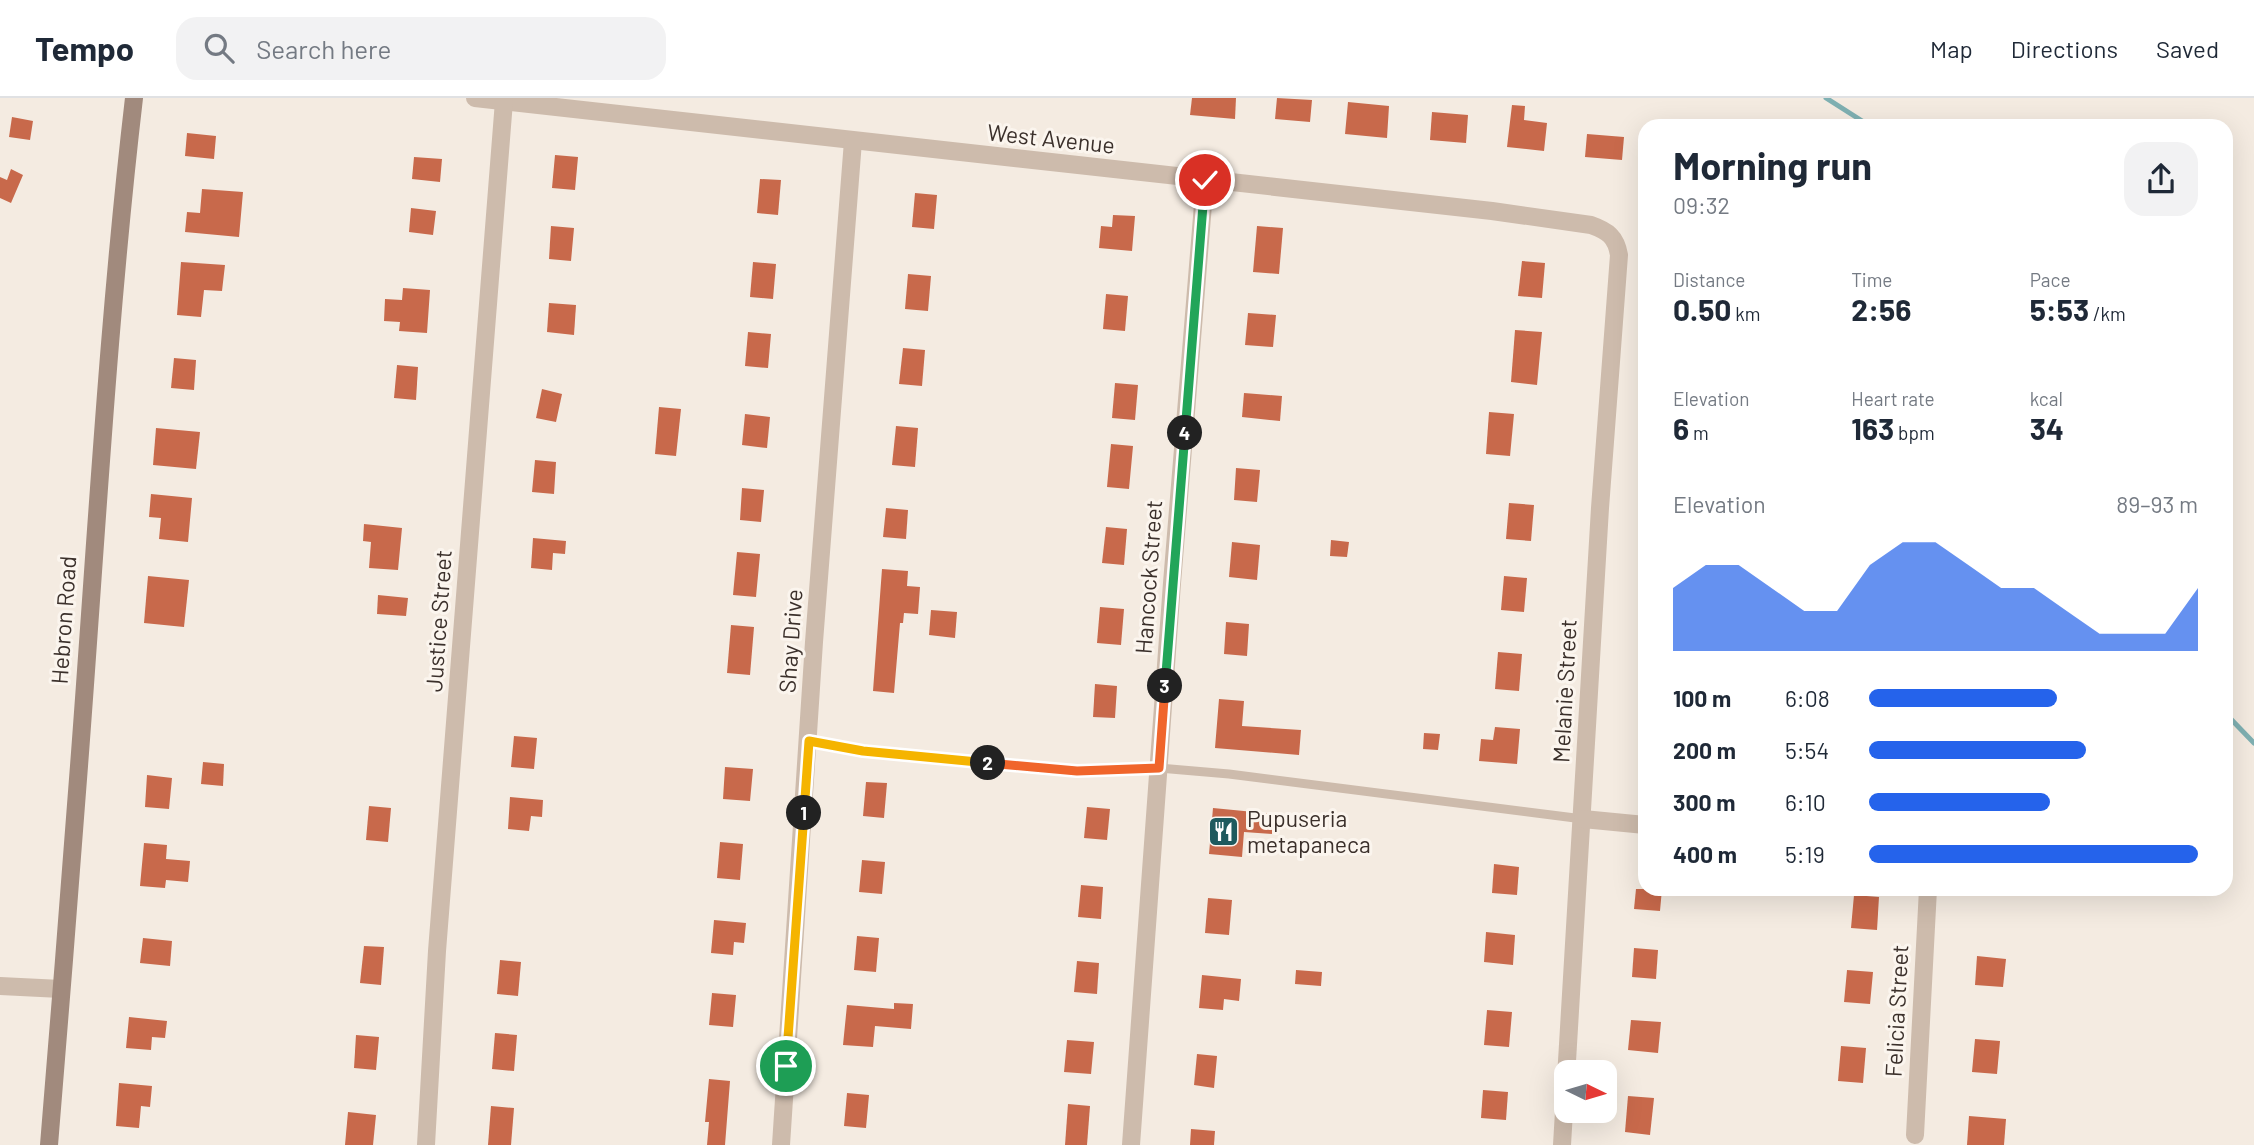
<!DOCTYPE html>
<html lang="en">
<head>
<meta charset="utf-8">
<style>
	body { margin:0; font-family:Barlow,sans-serif; background:#f2f2f3; color:#1f2937; height:100vh; display:flex; flex-direction:column; font-size:26px; white-space:nowrap }
	* { box-sizing:border-box; margin:0 }
	p { font-size:23px; color:#747a83 }
	.icon { flex:none; width:38px; height:38px; fill:none; stroke:currentColor; stroke-width:2; stroke-linecap:round; stroke-linejoin:round }
	.map { position:relative; flex:1; overflow:hidden }
	.panel { position:absolute; left:1638px; top:21px; width:595px; height:777px; display:flex; flex-direction:column; background:#fff; border-radius:21px; box-shadow:0 7px 28px #0002 }
	.panel>* { flex:none }
	.needle { width:46px; rotate:95deg }
	.fabs { position:absolute; left:1554px; top:962px; display:grid; gap:14px }
	.fabs a { display:grid; place-items:center; width:63px; height:63px; border-radius:14px; background:#fff; box-shadow:0 7px 28px #0002; font-size:35px }
	.pin { position:absolute; display:grid; place-items:center; width:60px; height:60px; color:#fff; margin:-30px; border:4px solid #fff; border-radius:50%; box-shadow:0 2px 7px #0007 }
	.km { position:absolute; width:35px; height:35px; margin:-18px; border-radius:50%; background:#222; color:#fff; font-size:19px; line-height:35px; text-align:center }
	.round { display:grid; place-items:center; flex:none; width:74px; height:74px; border-radius:21px; background:#f2f2f3 }
	.headline { display:flex; align-items:center; justify-content:space-between; height:119px; padding:0 35px }
	h1 { font-size:38px; font-weight:700; line-height:52px }
	.figures { display:grid; grid-template-columns:repeat(3,1fr); gap:10px; height:119px; padding:7px 35px }
	.figures div { display:grid; align-content:center }
	.figures b { font-size:30px; font-weight:700 }
	.figures small { font-size:19px; font-weight:400 }
	.figures p { font-size:19px }
	.chart { height:196px; padding:14px 35px }
	.chart p { display:flex; justify-content:space-between }
	.chart svg { width:100%; height:126px; margin-top:7px; fill:#2563eb; opacity:.7 }
	ul { padding:0 35px; list-style:none; font-size:23px }
	li { display:grid; grid-template-columns:112px 84px 1fr; align-items:center; height:52px }
	li i { height:18px; border-radius:9px; background:#2563eb }
	header { display:flex; align-items:center; gap:42px; box-sizing:border-box; height:98px; padding:0 35px; background:#fff; border-bottom:2px solid #e0e1e3 }
	header strong { font-size:33px }
	nav { display:flex; gap:38px; margin-inline-start:auto; font-size:24px }
	.search { width:490px; height:63px; background:#f2f2f3; display:flex; align-items:center; gap:18px; box-sizing:border-box; padding:0 24px; border-radius:21px; color:#747a83; font-size:26px }
	.map>svg:first-child { display:block }
</style>
</head>
<body>
<header>
<strong>Tempo</strong>
<div class="search"><svg class="icon" aria-label="search" viewBox="0 0 24 24"><circle cx="10" cy="10" r="6"/><path d="M15 15l6 6"/></svg>Search here</div>
<nav><a>Map</a><a>Directions</a><a>Saved</a></nav>
</header>
<div class="map">
<svg width="2254" height="1047" viewBox="0 0 2254 1047">
	<rect width="100%" height="100%" fill="#f4ebe1"/>
	<g fill="none" stroke-linecap="round" stroke-linejoin="round">
		<g stroke="#7fb0b2" stroke-width="5">
			<polyline points="1826,0 1870,28"/>
			<polyline points="2226,616 2254,645"/>
		</g>
	</g>
	<g fill="#c8694b">
		<polygon points="1192,0 1236,0 1235,21 1190,17"/>
		<polygon points="1277,0 1312,2 1310,24 1275,21"/>
		<polygon points="1348,4 1389,8 1387,40 1345,36"/>
		<polygon points="1512,7 1525,8 1524,22 1547,25 1544,53 1507,49"/>
		<polygon points="1432,14 1468,17 1466,45 1430,42"/>
		<polygon points="12,19 33,23 30,42 9,39"/>
		<polygon points="187,35 216,38 214,61 185,58"/>
		<polygon points="1587,36 1624,39 1622,62 1585,59"/>
		<polygon points="555,57 578,59 575,92 552,90"/>
		<polygon points="414,59 442,61 440,84 412,81"/>
		<polygon points="11,71 23,77 11,105 0,100 0,79 7,82"/>
		<polygon points="760,81 781,82 778,117 757,115"/>
		<polygon points="202,91 243,94 239,139 185,134 187,114 200,115"/>
		<polygon points="915,95 937,97 934,131 912,129"/>
		<polygon points="411,110 436,113 433,137 409,134"/>
		<polygon points="1113,117 1135,118 1132,153 1099,150 1101,128 1112,129"/>
		<polygon points="551,128 574,130 571,163 549,161"/>
		<polygon points="1257,128 1283,130 1279,176 1253,174"/>
		<polygon points="1522,163 1545,165 1542,200 1518,198"/>
		<polygon points="181,164 225,167 222,193 204,192 201,219 177,217"/>
		<polygon points="753,164 776,166 773,201 750,199"/>
		<polygon points="908,176 931,178 928,213 905,211"/>
		<polygon points="403,190 430,192 427,235 399,233 400,224 384,223 385,201 402,202"/>
		<polygon points="1106,196 1128,198 1125,233 1103,231"/>
		<polygon points="549,205 576,207 574,237 547,234"/>
		<polygon points="1248,215 1276,217 1273,249 1245,247"/>
		<polygon points="1515,232 1542,234 1537,287 1511,284"/>
		<polygon points="748,234 771,236 768,270 745,268"/>
		<polygon points="903,250 925,252 922,288 899,286"/>
		<polygon points="174,260 196,262 194,292 171,290"/>
		<polygon points="397,267 418,269 416,302 394,300"/>
		<polygon points="1115,285 1138,287 1135,322 1112,320"/>
		<polygon points="542,291 562,296 556,324 536,320"/>
		<polygon points="1244,295 1282,298 1280,323 1242,319"/>
		<polygon points="659,309 681,311 676,358 655,356"/>
		<polygon points="1489,314 1514,316 1510,358 1486,356"/>
		<polygon points="745,316 770,319 767,350 742,347"/>
		<polygon points="896,328 918,330 915,369 892,367"/>
		<polygon points="156,330 200,334 196,371 153,367"/>
		<polygon points="1111,346 1133,348 1129,391 1107,389"/>
		<polygon points="535,362 556,364 554,396 532,394"/>
		<polygon points="1236,370 1260,372 1257,404 1234,402"/>
		<polygon points="742,390 764,392 761,424 740,422"/>
		<polygon points="151,396 192,400 188,444 159,441 161,420 149,419"/>
		<polygon points="1509,405 1534,407 1531,443 1506,441"/>
		<polygon points="886,410 908,412 906,441 883,439"/>
		<polygon points="364,426 402,430 398,472 369,470 371,444 363,443"/>
		<polygon points="1106,429 1127,431 1124,467 1102,465"/>
		<polygon points="533,440 566,443 565,456 553,455 552,472 531,470"/>
		<polygon points="1331,442 1349,444 1347,459 1330,458"/>
		<polygon points="1232,444 1260,447 1257,482 1229,479"/>
		<polygon points="737,454 760,456 756,499 733,497"/>
		<polygon points="882,471 908,473 907,488 920,489 918,516 904,515 903,525 900,525 894,595 873,593"/>
		<polygon points="148,478 189,482 184,529 144,525"/>
		<polygon points="1504,478 1527,480 1524,514 1501,512"/>
		<polygon points="378,497 408,500 406,518 377,516"/>
		<polygon points="1100,509 1124,511 1121,547 1097,545"/>
		<polygon points="931,512 957,514 955,540 929,537"/>
		<polygon points="1226,524 1249,526 1247,558 1224,556"/>
		<polygon points="731,527 754,529 750,577 727,575"/>
		<polygon points="1498,554 1522,556 1519,593 1495,591"/>
		<polygon points="1095,586 1117,588 1115,620 1093,619"/>
		<polygon points="1219,601 1244,603 1242,628 1301,632 1299,657 1215,650"/>
		<polygon points="1495,629 1520,631 1517,666 1479,663 1481,641 1493,642"/>
		<polygon points="1424,635 1440,636 1438,652 1423,651"/>
		<polygon points="514,638 537,640 534,671 511,669"/>
		<polygon points="203,664 224,666 223,688 201,686"/>
		<polygon points="725,669 753,671 750,703 723,701"/>
		<polygon points="147,677 172,680 169,711 145,709"/>
		<polygon points="866,684 887,685 884,720 863,718"/>
		<polygon points="510,699 543,702 542,719 531,718 529,733 508,731"/>
		<polygon points="369,708 391,710 388,744 366,742"/>
		<polygon points="1087,709 1110,711 1107,742 1084,740"/>
		<polygon points="1213,710 1274,716 1272,736 1244,734 1242,759 1209,756"/>
		<polygon points="720,744 743,746 740,782 717,780"/>
		<polygon points="144,745 167,747 166,761 190,763 188,784 166,782 165,790 140,788"/>
		<polygon points="862,762 885,764 882,796 859,794"/>
		<polygon points="1494,766 1519,769 1517,797 1492,795"/>
		<polygon points="1081,787 1103,789 1101,821 1078,819"/>
		<polygon points="1636,791 1662,791 1660,813 1634,811"/>
		<polygon points="1854,797 1879,799 1877,832 1851,830"/>
		<polygon points="1208,800 1232,802 1229,837 1205,835"/>
		<polygon points="714,822 746,825 744,845 734,844 733,857 711,855"/>
		<polygon points="1486,834 1515,837 1513,867 1484,864"/>
		<polygon points="857,838 879,840 876,874 854,872"/>
		<polygon points="143,840 172,843 170,868 140,865"/>
		<polygon points="364,848 384,849 381,887 360,885"/>
		<polygon points="1634,850 1658,852 1656,881 1632,879"/>
		<polygon points="1977,858 2006,861 2003,889 1975,887"/>
		<polygon points="500,862 521,864 518,898 497,896"/>
		<polygon points="1077,863 1099,865 1097,896 1074,894"/>
		<polygon points="1296,872 1322,874 1321,888 1295,886"/>
		<polygon points="1847,872 1873,874 1870,906 1844,904"/>
		<polygon points="1202,877 1241,881 1239,903 1224,901 1223,912 1199,910"/>
		<polygon points="712,895 736,897 733,929 709,927"/>
		<polygon points="894,905 913,906 911,931 875,928 873,949 843,947 847,907 894,911"/>
		<polygon points="1487,912 1512,914 1509,949 1484,947"/>
		<polygon points="129,919 167,923 165,940 152,939 151,952 126,950"/>
		<polygon points="1631,922 1661,924 1658,955 1628,952"/>
		<polygon points="495,935 517,937 514,973 492,971"/>
		<polygon points="356,937 379,939 376,972 354,970"/>
		<polygon points="1975,941 2000,943 1997,976 1972,974"/>
		<polygon points="1067,942 1094,944 1091,976 1064,974"/>
		<polygon points="1841,948 1866,950 1863,985 1838,983"/>
		<polygon points="1197,956 1217,958 1214,990 1194,987"/>
		<polygon points="709,981 730,983 725,1047 707,1047 709,1024 705,1024"/>
		<polygon points="119,985 152,988 150,1009 141,1008 139,1030 116,1028"/>
		<polygon points="1483,992 1508,994 1506,1022 1481,1020"/>
		<polygon points="847,995 869,997 866,1030 844,1028"/>
		<polygon points="1628,998 1654,1000 1650,1037 1625,1034"/>
		<polygon points="1068,1006 1090,1008 1087,1047 1065,1047"/>
		<polygon points="491,1008 514,1010 511,1047 488,1047"/>
		<polygon points="348,1014 376,1017 373,1047 345,1047"/>
		<polygon points="1969,1018 2006,1021 2004,1047 1967,1047"/>
		<polygon points="1191,1031 1215,1033 1214,1047 1190,1047"/>
	</g>
	<g fill="none" stroke-linecap="round" stroke-linejoin="round">
		<polyline stroke="#cdbbac" stroke-width="9" points="809,643 863,653 1077,673 1159,670 1229,676 1583,721"/>
		<g stroke="#cdbbac" stroke-width="18">
			<path d="M 475,0 L 1492,113 L 1591,127 C 1608,133 1616,139 1619,157 L 1600,410 L 1562,1047"/>
			<polyline points="1583,721 1645,727"/>
			<polyline points="0,888 61,891"/>
			<polyline points="1915,1037 1928,791"/>
			<polyline points="426,1047 437,853 504,3"/>
			<polyline points="781,1047 814,544 853,43"/>
			<polyline points="1131,1047 1172,485 1205,82"/>
		</g>
		<path stroke="#a18a7d" stroke-width="18" d="M 49,1047 C 59,921 70,794 79,668 C 96,445 108,222 134,0"/>
	</g>
	<g fill="none" stroke-linecap="round" stroke-linejoin="round">
		<defs>
			<polyline id="split-1" points="786,968 804,715"/>
			<polyline id="split-2" points="804,715 809,643 863,653 988,665"/>
			<polyline id="split-3" points="988,665 1077,673 1159,670 1165,588"/>
			<polyline id="split-4" points="1165,588 1185,335"/>
			<polyline id="split-5" points="1185,335 1205,82"/>
		</defs>
		<use href="#split-1" stroke="#fff" stroke-width="14"/>
		<use href="#split-2" stroke="#fff" stroke-width="14"/>
		<use href="#split-3" stroke="#fff" stroke-width="14"/>
		<use href="#split-4" stroke="#fff" stroke-width="14"/>
		<use href="#split-5" stroke="#fff" stroke-width="14"/>
		<use href="#split-1" stroke="#f5b400" stroke-width="9"/>
		<use href="#split-2" stroke="#f5b400" stroke-width="9"/>
		<use href="#split-3" stroke="#f0652b" stroke-width="9"/>
		<use href="#split-4" stroke="#22a559" stroke-width="9"/>
		<use href="#split-5" stroke="#22a559" stroke-width="9"/>
	</g>
	<defs>
		<symbol id="restaurant-square" viewBox="-11 -11 22 22"><rect x="-9" y="-9" width="18" height="18" rx="4" fill="#1f5a5e" stroke="#fbf5ee"/><path d="M-5-6h1v4h1v-4h1v4h1v-4h1v5L-1.5 .5V6h-2V.5L-5-1ZM5-6V6H3V1.5H1.5Q1.5-4 5-6Z" fill="#fff"/></symbol>
	</defs>
	<g fill-rule="evenodd">
		<use href="#restaurant-square" x="1206" y="716" width="35" height="35"/>
	</g>
	<g text-anchor="middle" stroke-width="6" stroke-linejoin="round" paint-order="stroke">
		<g font-size="23" fill="#3b302b" stroke="#fbf5ee">
			<text transform="translate(1051 41) rotate(6)" y="8">West Avenue</text>
			<text transform="translate(1149 479) rotate(-86)" y="8">Hancock Street</text>
			<text transform="translate(64 522) rotate(-86)" y="8">Hebron Road</text>
			<text transform="translate(439 523) rotate(-86)" y="8">Justice Street</text>
			<text transform="translate(791 543) rotate(-86)" y="8">Shay Drive</text>
			<text transform="translate(1565 593) rotate(-87)" y="8">Melanie Street</text>
			<text transform="translate(1897 913) rotate(-87)" y="8">Felicia Street</text>
		</g>
		<g font-size="23" fill="#3b302b" stroke="#fbf5ee" text-anchor="start">
			<text x="1247" y="729">Pupuseria<tspan x="1247" dy="26">metapaneca</tspan></text>
		</g>
	</g>
</svg>
<div class="fabs">
<a><svg class="needle" viewBox="-14 -14 28 28"><path d="M0-13l5 13h-10z" fill="#e53935"/><path d="M0 13l5-13h-10z" fill="#747a83"/></svg></a>
</div>
<div class="pin" style="left:786px;top:968px;background:#1e9e55"><svg class="icon" aria-label="arrive" viewBox="0 0 24 24"><path d="M6 21V4h12l-3 4 3 4H6"/></svg></div>
<div class="pin" style="left:1205px;top:82px;background:#d93025"><svg class="icon" aria-label="check" viewBox="0 0 24 24"><path d="M5 12l5 5 9-10"/></svg></div>
<b class="km" style="left:804px;top:715px">1</b>
<b class="km" style="left:988px;top:665px">2</b>
<b class="km" style="left:1165px;top:588px">3</b>
<b class="km" style="left:1185px;top:335px">4</b>
<section class="panel">
<div class="headline"><div><h1>Morning run</h1><p>09:32</p></div><a class="round"><svg class="icon" aria-label="share" viewBox="0 0 24 24"><path d="M12 15V3M7 8l5-5 5 5M5 13v7h14v-7"/></svg></a></div>
<div class="figures">
<div><p>Distance</p><b>0.50<small> km</small></b></div>
<div><p>Time</p><b>2:56</b></div>
<div><p>Pace</p><b>5:53<small> /km</small></b></div>
</div>
<div class="figures">
<div><p>Elevation</p><b>6<small> m</small></b></div>
<div><p>Heart rate</p><b>163<small> bpm</small></b></div>
<div><p>kcal</p><b>34</b></div>
</div>
<div class="chart"><p><span>Elevation</span>89–93 m</p>
<svg viewBox="0 0 160 44" preserveAspectRatio="none"><path d="M0 44V22L10 14L20 14L30 22L40 30L50 30L60 14L70 6L80 6L90 14L100 22L110 22L120 30L130 38L140 38L150 38L160 22V44z"/></svg>
</div>
<ul>
<li><b>100 m</b>6:08<i style="width:57%"></i></li>
<li><b>200 m</b>5:54<i style="width:66%"></i></li>
<li><b>300 m</b>6:10<i style="width:55%"></i></li>
<li><b>400 m</b>5:19<i style="width:100%"></i></li>
</ul>
</section>
</div>
</body>
</html>
